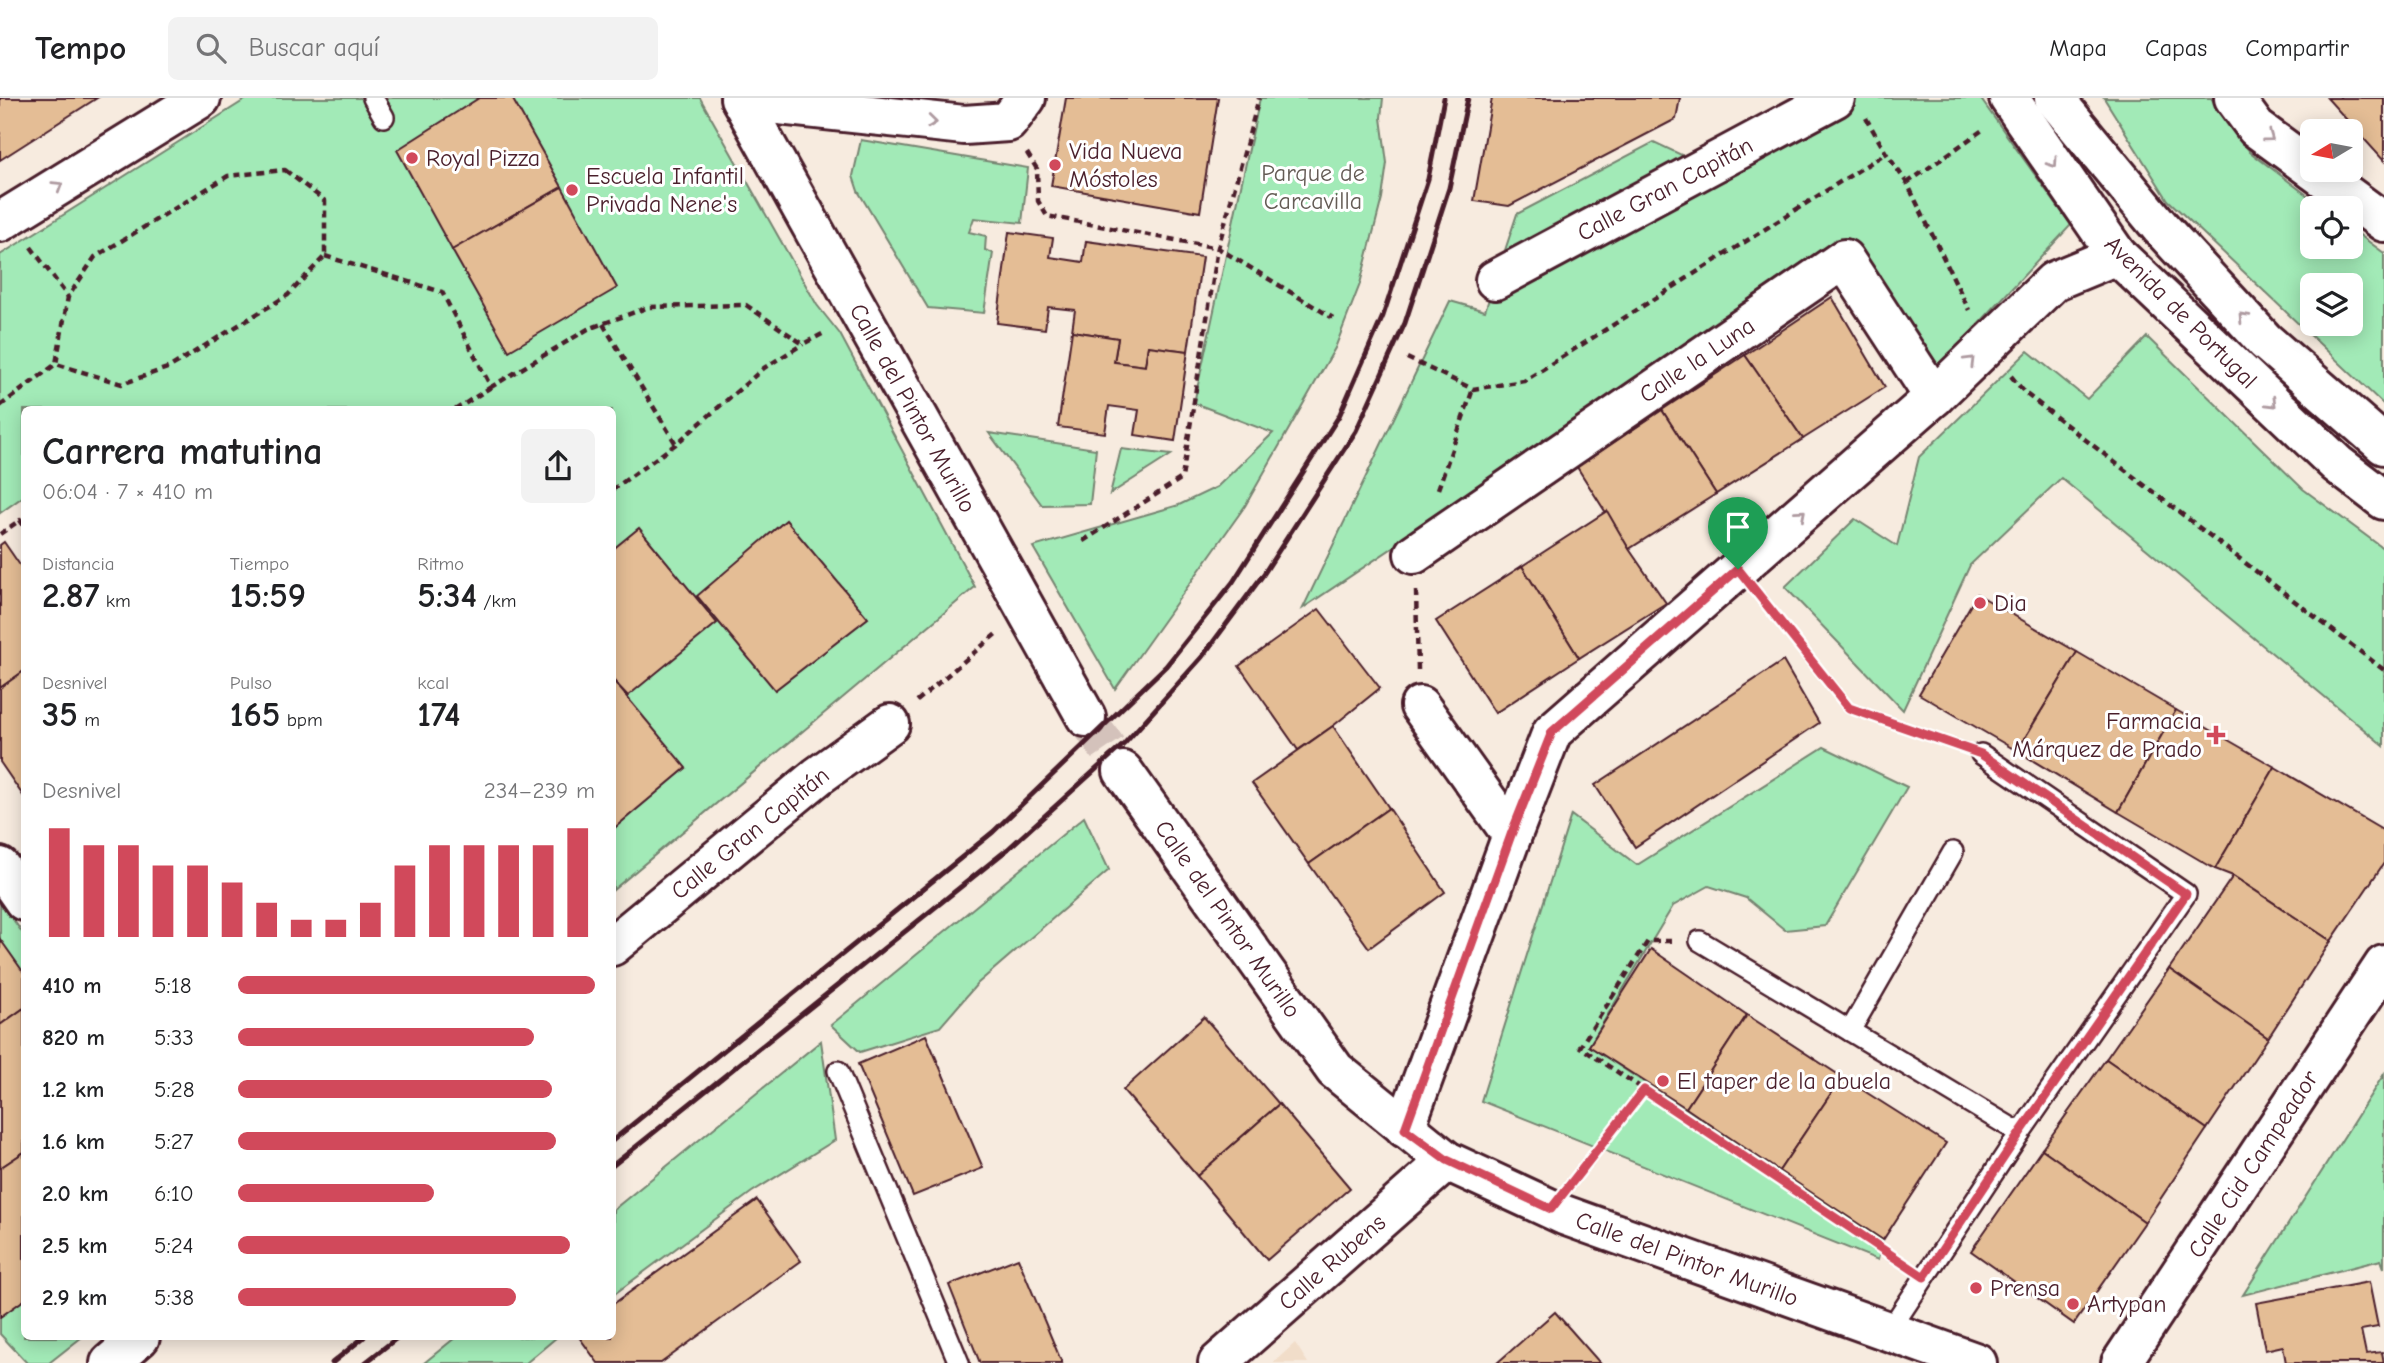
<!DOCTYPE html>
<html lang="es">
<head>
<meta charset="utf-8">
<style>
	body { margin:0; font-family:"Comic Neue",sans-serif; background:#f2f2f2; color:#202124; height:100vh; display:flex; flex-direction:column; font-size:26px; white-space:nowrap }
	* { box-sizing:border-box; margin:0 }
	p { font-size:23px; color:#757577 }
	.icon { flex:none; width:38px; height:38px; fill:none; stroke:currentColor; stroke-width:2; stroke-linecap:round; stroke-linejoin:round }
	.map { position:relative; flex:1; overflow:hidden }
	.panel { position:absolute; left:21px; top:308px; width:595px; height:934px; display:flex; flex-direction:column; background:#fff; border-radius:10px; box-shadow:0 4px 18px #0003 }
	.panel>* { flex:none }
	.needle { width:46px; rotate:260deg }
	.fabs { position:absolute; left:2300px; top:21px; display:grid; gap:14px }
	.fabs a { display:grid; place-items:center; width:63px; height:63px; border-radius:10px; background:#fff; box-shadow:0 4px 18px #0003; font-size:35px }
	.pin { position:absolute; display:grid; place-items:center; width:60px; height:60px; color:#fff; margin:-72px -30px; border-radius:50% 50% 50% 0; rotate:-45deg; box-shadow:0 0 7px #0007 }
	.pin .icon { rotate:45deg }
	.round { display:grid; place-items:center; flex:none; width:74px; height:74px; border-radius:10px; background:#f2f2f2 }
	.summary { display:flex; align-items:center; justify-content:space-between; height:119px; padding:0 21px }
	h1 { font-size:38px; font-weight:600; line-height:52px }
	.figures { display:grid; grid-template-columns:repeat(3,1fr); gap:10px; height:119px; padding:7px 21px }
	.figures div { display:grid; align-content:center }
	.figures b { font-size:35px; font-weight:600 }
	.figures small { font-size:19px; font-weight:400 }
	.figures p { font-size:19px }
	.chart { height:196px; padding:14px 21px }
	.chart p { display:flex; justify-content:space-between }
	.chart svg { width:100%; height:126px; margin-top:7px; stroke:#d1495b; stroke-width:6 }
	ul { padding:0 21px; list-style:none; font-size:23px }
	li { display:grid; grid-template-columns:112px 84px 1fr; align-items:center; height:52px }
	li i { height:18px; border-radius:9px; background:#d1495b }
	header { display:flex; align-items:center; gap:42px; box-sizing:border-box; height:98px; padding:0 35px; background:#fff; border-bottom:2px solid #e0e0e0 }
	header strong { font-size:33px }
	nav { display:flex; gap:38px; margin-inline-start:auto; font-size:24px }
	.search { width:490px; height:63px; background:#f2f2f2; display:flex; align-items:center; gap:18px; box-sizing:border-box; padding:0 24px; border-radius:10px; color:#757577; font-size:26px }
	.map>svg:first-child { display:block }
</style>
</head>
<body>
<header>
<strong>Tempo</strong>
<div class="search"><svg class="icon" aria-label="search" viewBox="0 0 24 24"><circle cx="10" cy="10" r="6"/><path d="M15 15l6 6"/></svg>Buscar aquí</div>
<nav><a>Mapa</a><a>Capas</a><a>Compartir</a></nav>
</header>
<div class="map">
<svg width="2384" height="1265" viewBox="0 0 2384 1265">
	<rect width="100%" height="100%" fill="#f7ebdf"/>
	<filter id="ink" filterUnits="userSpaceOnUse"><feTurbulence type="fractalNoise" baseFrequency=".0143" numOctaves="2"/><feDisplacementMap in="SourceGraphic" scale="14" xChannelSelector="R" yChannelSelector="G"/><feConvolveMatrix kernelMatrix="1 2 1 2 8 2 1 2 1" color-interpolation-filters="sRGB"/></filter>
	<g filter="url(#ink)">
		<polygon fill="#f1ddc9" points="1295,1245 1308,1265 1273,1265"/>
		<g fill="#a2eab7" stroke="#768471" stroke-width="2" fill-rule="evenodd">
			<polygon points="248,0 700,0 817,207 840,236 975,489 613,792 612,312 24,312 24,398 0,415 0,157"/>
			<polygon points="1260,0 1383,0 1381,20 1387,65 1382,100 1360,186 1335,250 1245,408 1115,591 1033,449 1179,407 1217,389 1273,335 1194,305"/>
			<polygon points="1848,0 1980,0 2071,127 1931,277 1840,149 1303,510 1450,203 1485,213 1517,116 1654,44 1694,63"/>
			<path d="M 2104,0 L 2211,0 L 2250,54 L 2324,110 L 2312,110 L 2312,149 L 2350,149 L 2350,130 L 2384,155 L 2384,307 L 2168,102 ZM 2312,187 L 2350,187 L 2350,226 L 2312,226 Z"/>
			<polygon points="861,42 1028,70 1022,125 974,120 969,134 986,138 985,152 993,155 984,215 928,210 858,93 853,78"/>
			<polygon points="2147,239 2303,391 2384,451 2384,648 2061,380 1970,467 1903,612 1785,489 1855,421 1897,448 1919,359 2028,253 2087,301"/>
			<polygon points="989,335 1096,351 1090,406 1042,407"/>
			<polygon points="1121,351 1171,357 1110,396"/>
			<polygon points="1824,649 1907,689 1825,828 1785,832 1746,800 1709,788 1673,808 1589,948 1883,1142 1878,1162 1481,1003 1571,717 1637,767"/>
			<polygon points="1084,719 1109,772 977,886 940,929 860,954 831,927"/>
			<polygon points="0,803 24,837 24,1239 82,1239 49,1265 27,1265 0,1236"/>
			<polygon points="821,943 835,1042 752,1094 613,1197 613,1112"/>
			<polygon points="2384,976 2384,1170 2381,1162 2243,1197"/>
			<polygon points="456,1239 557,1239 526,1265 424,1265"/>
		</g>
		<g fill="#e4bd95" stroke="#4a1f2b" stroke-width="2">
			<polygon points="0,0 97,0 0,62"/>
			<polygon points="479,0 512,0 562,89 452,152 397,52"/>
			<polygon points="1066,0 1218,0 1200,114 1051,88"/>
			<polygon points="1492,0 1680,0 1676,21 1509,108 1474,103"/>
			<polygon points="2327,0 2384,0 2384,63"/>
			<polygon points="562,89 617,190 509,253 452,152"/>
			<polygon points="1009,134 1053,140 1050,159 1083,164 1086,143 1202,159 1188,253 1148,248 1145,268 1114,264 1118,240 1072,233 1075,212 1048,209 1045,231 997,225"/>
			<polygon points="1832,199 1885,289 1803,341 1745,257"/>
			<polygon points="1072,233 1118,240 1114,264 1145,268 1148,248 1188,253 1175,343 1135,337 1139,312 1109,308 1105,335 1058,329"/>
			<polygon points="1745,257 1803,341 1716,396 1662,312"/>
			<polygon points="1662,312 1716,396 1629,451 1577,369"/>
			<polygon points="1607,413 1629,451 1666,505 1579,560 1522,468"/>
			<polygon points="786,422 868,520 775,592 697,498"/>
			<polygon points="639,430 717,525 628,598 612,581 612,452"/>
			<polygon points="4,444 24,473 24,573 0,590 0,447"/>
			<polygon points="1522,468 1579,560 1495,615 1436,523"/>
			<polygon points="1977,496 2077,554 2017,653 1919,596"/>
			<polygon points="1319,511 1380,590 1333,628 1298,652 1239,568"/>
			<polygon points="2077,554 2176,612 2118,714 2017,653"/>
			<polygon points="1783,563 1819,625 1635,749 1595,687"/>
			<polygon points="24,573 24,699 0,664 0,590"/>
			<polygon points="612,581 686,670 612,732"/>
			<polygon points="2176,612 2275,669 2215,771 2118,714"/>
			<polygon points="1333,628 1389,710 1309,766 1252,685"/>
			<polygon points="2275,669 2384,733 2384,765 2331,843 2233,778 2215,771"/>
			<polygon points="1389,710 1445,794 1369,850 1309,766"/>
			<polygon points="2233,778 2331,843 2268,940 2169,871"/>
			<polygon points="0,841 24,875 24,910 0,927"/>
			<polygon points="1651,851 1747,917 1686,1010 1589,948"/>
			<polygon points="2169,871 2268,940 2207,1031 2106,961"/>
			<polygon points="24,910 24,1054 0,1070 0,927"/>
			<polygon points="1747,917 1842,979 1779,1073 1686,1010"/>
			<polygon points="1204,919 1279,1006 1197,1078 1123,992"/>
			<polygon points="926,937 983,1070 913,1098 858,966"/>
			<polygon points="2106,961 2207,1031 2145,1124 2042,1051"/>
			<polygon points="1842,979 1946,1045 1883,1142 1779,1073"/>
			<polygon points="1279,1006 1350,1090 1267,1162 1197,1078"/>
			<polygon points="2042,1051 2145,1124 2074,1226 1971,1153"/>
			<polygon points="24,1054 24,1202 0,1219 0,1070"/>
			<polygon points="757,1102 801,1163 661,1265 598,1265 579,1239 612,1239 612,1207"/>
			<polygon points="1018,1160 1062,1265 980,1265 949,1187"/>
			<polygon points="2369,1184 2378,1229 2361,1232 2366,1256 2382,1254 2384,1265 2286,1265 2283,1248 2265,1252 2256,1205"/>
			<polygon points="1555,1214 1600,1265 1497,1265"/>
		</g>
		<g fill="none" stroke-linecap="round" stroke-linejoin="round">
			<polyline stroke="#d4c2bb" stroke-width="38" stroke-dasharray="38 19" stroke-linecap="butt" points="1086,619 1123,673"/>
			<defs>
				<g id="lane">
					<polyline points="373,0 384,19"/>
					<polyline points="1700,843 2020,1035"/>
					<polyline points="1850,933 1953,754"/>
					<polyline points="838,973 959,1265"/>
					<polyline points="1889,1233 2020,1035 2186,796 1981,656"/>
				</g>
				<g id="street">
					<polyline points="740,0 1086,619"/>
					<polyline points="2234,0 2256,30 2312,71"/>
					<polyline points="742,3 964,27 1008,24 1026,0"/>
					<polyline points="2313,72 2384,124"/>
					<polyline points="0,124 201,0"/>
					<polyline points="1495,182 1835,0"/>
					<polyline points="1414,456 1844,161 1934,299"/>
					<polyline points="1420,608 1512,737"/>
					<polyline points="1123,673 1335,972 1447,1063 1564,1117 1977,1265"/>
					<polyline points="0,769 24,803"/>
					<polyline points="612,848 818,678 890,626"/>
					<polyline points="1405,1030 1512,737 1552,634 1934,299 2054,183 2117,157"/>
					<polyline points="110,1265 140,1239"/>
					<polyline points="1218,1265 1447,1063"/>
					<polyline points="2121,1265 2384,867"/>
				</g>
				<g id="primary">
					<polyline points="2009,0 2117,157 2337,366 2384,402"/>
					<polyline points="2054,0 2161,130 2265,243 2384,347"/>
				</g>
			</defs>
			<use href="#lane" stroke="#4a1f2b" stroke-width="24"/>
			<use href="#street" stroke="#4a1f2b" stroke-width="44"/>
			<use href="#primary" stroke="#4a1f2b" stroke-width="44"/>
			<g stroke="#4a1f2b" stroke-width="4.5" stroke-dasharray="7 5" stroke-linecap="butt">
				<polyline points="1866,20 1886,55 1907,85 1969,212"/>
				<polyline points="1027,55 1037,71 1038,103 1047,118 1218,150 1333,220"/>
				<polygon points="285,72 325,103 325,158 288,197 170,269 122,286 56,266 68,199 95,159 228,78"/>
				<polyline points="1907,85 1984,31"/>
				<polyline points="31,149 68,199"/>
				<polyline points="325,158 442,194 491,289 588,231 649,209 746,207 803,246 826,234"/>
				<polyline points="603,226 676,346"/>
				<polyline points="1407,260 1473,291 1524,283 1886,55"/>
				<polyline points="2011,278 2025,295 2384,572"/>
				<polyline points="0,308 56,266"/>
				<polyline points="455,312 491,289"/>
				<polyline points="1438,391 1473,291"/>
				<polyline points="612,392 676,346 764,270 803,246"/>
				<polyline points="0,436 20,422 24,428"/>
				<polyline points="1083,443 1182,380 1218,150 1259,0"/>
				<polyline points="1416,493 1418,572"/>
				<polyline points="1763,502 1849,610 1954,647"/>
				<polyline points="917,603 996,536"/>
				<polyline points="1671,843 1648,843 1580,949 1902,1164"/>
				<polyline points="1575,1080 1644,992"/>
			</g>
			<use href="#lane" stroke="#fff" stroke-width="19"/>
			<use href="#street" stroke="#fff" stroke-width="38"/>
			<use href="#primary" stroke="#fff" stroke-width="38"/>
			<g stroke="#4a1f2b" stroke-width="5">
				<polyline points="612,1043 993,734 1166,568 1233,484 1339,318 1383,218 1428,81 1444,0"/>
				<polyline points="612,1068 1008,751 1124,646 1202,559 1263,477 1356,333 1405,225 1449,90 1468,0"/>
				<polyline points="332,1265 364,1239"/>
				<polyline points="365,1265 398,1239"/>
			</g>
		</g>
		<defs><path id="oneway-chevron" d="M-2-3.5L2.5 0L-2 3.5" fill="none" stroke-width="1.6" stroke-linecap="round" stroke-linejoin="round" transform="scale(1.75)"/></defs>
		<g stroke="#ae9aa0">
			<use href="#oneway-chevron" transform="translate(932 24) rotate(6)"/>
			<use href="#oneway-chevron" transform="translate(2269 39) rotate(36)"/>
			<use href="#oneway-chevron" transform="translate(2053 65) rotate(55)"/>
			<use href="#oneway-chevron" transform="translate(58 88) rotate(-32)"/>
			<use href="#oneway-chevron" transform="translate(2243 219) rotate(-133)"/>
			<use href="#oneway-chevron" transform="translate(1970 263) rotate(-45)"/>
			<use href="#oneway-chevron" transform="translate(2272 305) rotate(44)"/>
			<use href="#oneway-chevron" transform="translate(1801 416) rotate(-41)"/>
		</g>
	</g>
	<g fill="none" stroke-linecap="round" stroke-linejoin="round" filter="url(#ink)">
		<defs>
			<polygon id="route" points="1738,471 1849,610 1981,656 2186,796 2020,1035 1924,1179 1644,992 1551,1111 1447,1062 1405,1031 1511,737 1552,634"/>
		</defs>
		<use href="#route" stroke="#fff" stroke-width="14"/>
		<use href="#route" stroke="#d1495b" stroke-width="9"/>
	</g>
	<g fill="#d1495b" stroke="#fff" stroke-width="2.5">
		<circle cx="412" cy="60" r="7"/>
		<circle cx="1055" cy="67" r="7"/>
		<circle cx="572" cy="92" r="7"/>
		<circle cx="1980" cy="505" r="7"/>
		<path d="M2212.5 626.5h7v7h7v7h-7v7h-7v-7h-7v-7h7z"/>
		<circle cx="1663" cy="983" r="7"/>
		<circle cx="1976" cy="1190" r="7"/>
		<circle cx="2073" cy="1206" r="7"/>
	</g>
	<g text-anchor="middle" stroke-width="6" stroke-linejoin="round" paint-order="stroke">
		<g font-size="24" fill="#4a1f2b" stroke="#fff" text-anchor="start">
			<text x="1069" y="61">Vida Nueva<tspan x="1069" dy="28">Móstoles</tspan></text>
			<text x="426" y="68">Royal Pizza</text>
			<text x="586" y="86">Escuela Infantil<tspan x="586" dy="28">Privada Nene's</tspan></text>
			<text x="1994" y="513">Dia</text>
			<text x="2202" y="631" text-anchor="end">Farmacia<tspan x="2202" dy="28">Márquez de Prado</tspan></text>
			<text x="1677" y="991">El taper de la abuela</text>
			<text x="1990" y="1198">Prensa</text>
			<text x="2087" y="1214">Artypan</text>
		</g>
		<g font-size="24" fill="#645c55" stroke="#fff">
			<text x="1313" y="83">Parque de<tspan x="1313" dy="28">Carcavilla</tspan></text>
		</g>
		<g font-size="24" fill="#4a1f2b" stroke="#fff">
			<text transform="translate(1665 91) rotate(-28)" y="8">Calle Gran Capitán</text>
			<text transform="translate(2181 214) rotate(45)" y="8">Avenida de Portugal</text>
			<text transform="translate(1697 262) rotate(-34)" y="8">Calle la Luna</text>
			<text transform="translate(913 310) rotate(61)" y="8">Calle del Pintor Murillo</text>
			<text transform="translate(750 735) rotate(-39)" y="8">Calle Gran Capitán</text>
			<text transform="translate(1228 821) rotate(55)" y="8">Calle del Pintor Murillo</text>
			<text transform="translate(2253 1066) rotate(-57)" y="8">Calle Cid Campeador</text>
			<text transform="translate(1687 1161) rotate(20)" y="8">Calle del Pintor Murillo</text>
			<text transform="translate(1332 1164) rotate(-41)" y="8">Calle Rubens</text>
		</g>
	</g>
</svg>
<div class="fabs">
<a><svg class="needle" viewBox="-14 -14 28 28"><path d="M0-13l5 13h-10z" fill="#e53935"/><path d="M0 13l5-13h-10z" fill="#757577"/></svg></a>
<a><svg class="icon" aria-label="locate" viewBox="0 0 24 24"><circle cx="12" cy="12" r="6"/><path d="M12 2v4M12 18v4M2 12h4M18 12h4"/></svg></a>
<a><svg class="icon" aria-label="layers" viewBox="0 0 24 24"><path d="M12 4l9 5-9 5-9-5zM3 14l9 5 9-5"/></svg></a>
</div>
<div class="pin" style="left:1738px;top:471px;background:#1e9e55"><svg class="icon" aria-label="arrive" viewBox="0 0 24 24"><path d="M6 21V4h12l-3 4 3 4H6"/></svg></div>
<section class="panel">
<div class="summary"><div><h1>Carrera matutina</h1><p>06:04 · 7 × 410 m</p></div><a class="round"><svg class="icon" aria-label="share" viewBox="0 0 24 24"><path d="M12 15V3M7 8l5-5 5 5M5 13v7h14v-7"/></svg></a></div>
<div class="figures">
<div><p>Distancia</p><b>2.87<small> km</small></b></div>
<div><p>Tiempo</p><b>15:59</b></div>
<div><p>Ritmo</p><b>5:34<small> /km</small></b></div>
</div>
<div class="figures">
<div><p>Desnivel</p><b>35<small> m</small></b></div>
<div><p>Pulso</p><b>165<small> bpm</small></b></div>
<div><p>kcal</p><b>174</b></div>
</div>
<div class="chart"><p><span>Desnivel</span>234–239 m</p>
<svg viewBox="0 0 160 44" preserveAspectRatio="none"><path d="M5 44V6M15 44V12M25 44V12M35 44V19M45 44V19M55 44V25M65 44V32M75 44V38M85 44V38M95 44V32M105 44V19M115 44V12M125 44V12M135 44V12M145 44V12M155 44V6"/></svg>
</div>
<ul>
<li><b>410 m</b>5:18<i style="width:100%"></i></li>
<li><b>820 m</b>5:33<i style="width:83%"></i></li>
<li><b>1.2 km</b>5:28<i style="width:88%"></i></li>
<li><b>1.6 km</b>5:27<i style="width:89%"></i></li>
<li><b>2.0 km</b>6:10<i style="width:55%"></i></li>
<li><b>2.5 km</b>5:24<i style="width:93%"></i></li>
<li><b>2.9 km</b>5:38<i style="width:78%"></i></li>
</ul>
</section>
</div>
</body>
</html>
